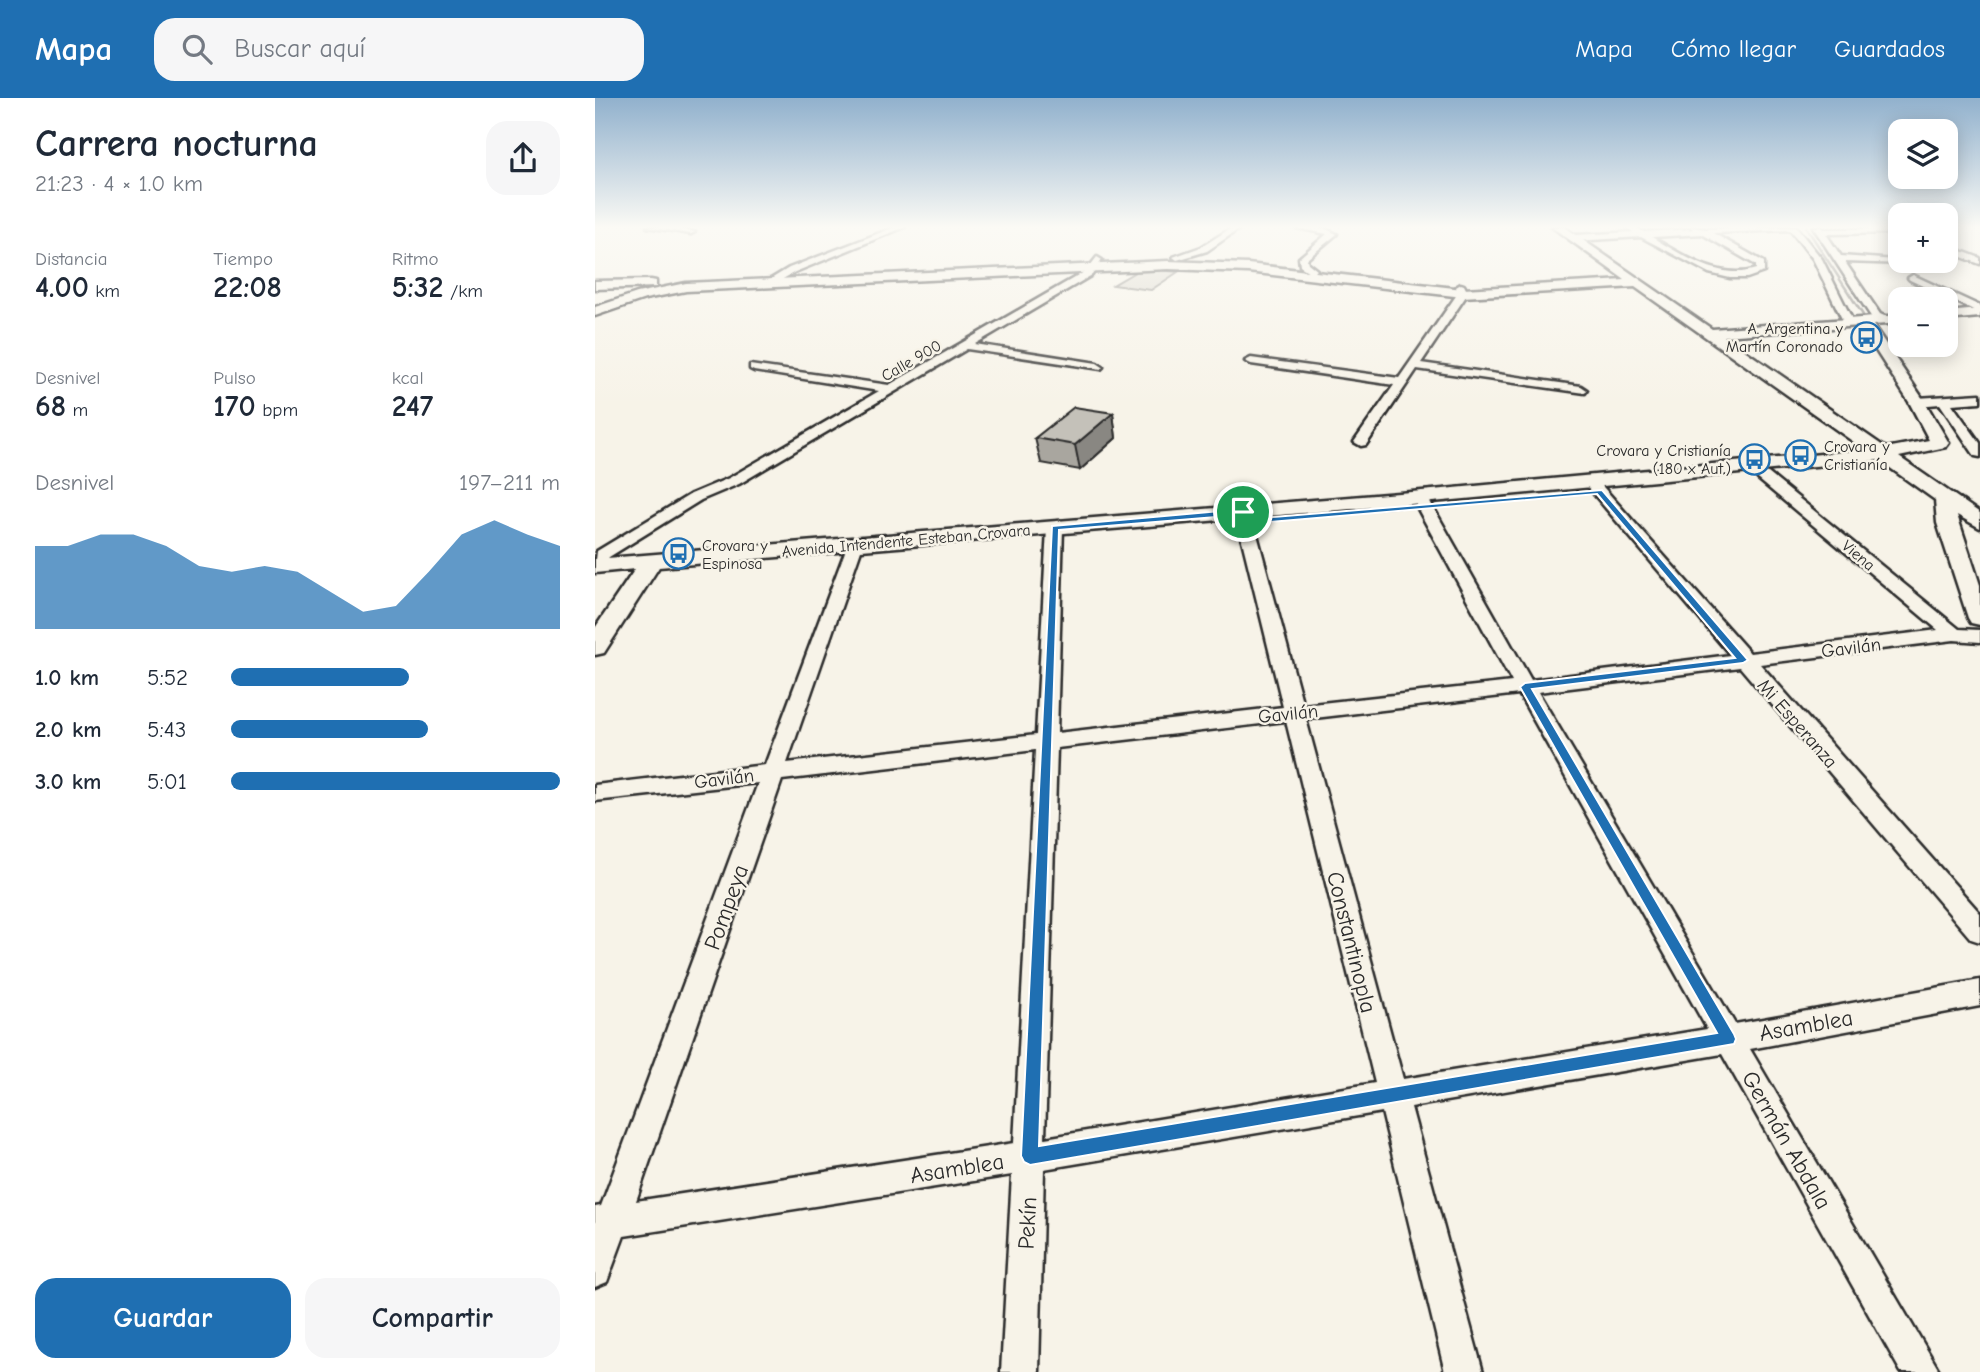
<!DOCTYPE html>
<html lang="es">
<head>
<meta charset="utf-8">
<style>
	body { margin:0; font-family:"Comic Neue",sans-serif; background:#f6f6f7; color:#1f2937; height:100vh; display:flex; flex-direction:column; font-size:26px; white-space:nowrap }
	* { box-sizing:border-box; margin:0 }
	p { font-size:23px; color:#747a83 }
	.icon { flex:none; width:38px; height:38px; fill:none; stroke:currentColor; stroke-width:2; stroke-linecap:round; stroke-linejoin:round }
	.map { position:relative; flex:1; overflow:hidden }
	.drawer { display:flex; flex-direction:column; background:#fff; width:595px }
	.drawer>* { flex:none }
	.fabs { position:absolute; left:1293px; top:21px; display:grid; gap:14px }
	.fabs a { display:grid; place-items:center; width:70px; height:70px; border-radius:14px; background:#fff; box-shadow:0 4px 18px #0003; font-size:35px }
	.pin { position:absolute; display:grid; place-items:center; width:60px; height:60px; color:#fff; margin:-30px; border:4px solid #fff; border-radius:50%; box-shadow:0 2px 7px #0007 }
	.round { display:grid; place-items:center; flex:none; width:74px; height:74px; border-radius:21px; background:#f6f6f7 }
	.head { display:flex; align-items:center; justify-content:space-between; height:119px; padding:0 35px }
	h1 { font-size:38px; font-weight:800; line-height:52px }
	.figures { display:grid; grid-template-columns:repeat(3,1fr); gap:10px; height:119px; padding:7px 35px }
	.figures div { display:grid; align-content:center }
	.figures b { font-size:30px; font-weight:800 }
	.figures small { font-size:19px; font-weight:400 }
	.figures p { font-size:19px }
	.chart { height:196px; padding:14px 35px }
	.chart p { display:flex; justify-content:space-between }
	.chart svg { width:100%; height:126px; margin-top:7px; fill:#1f6fb2; opacity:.7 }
	.action { display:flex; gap:14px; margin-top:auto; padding:14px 35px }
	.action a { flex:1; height:80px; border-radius:21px; background:#1f6fb2; color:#fff; font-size:28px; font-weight:800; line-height:80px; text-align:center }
	.action a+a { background:#f6f6f7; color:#1f2937 }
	ul { padding:0 35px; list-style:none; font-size:23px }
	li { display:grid; grid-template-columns:112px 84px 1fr; align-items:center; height:52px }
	li i { height:18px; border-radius:9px; background:#1f6fb2 }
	header { display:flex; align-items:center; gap:42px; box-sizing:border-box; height:98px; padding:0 35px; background:#1f6fb2; color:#fff }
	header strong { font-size:33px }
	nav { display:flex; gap:38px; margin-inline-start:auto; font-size:24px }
	.search { width:490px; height:63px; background:#f6f6f7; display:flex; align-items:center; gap:18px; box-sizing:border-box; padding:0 24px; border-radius:21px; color:#747a83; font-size:26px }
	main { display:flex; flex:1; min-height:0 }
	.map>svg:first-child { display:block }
</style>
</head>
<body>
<header>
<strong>Mapa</strong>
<div class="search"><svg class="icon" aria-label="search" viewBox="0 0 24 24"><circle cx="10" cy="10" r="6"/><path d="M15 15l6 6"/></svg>Buscar aquí</div>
<nav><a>Mapa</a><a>Cómo llegar</a><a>Guardados</a></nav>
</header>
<main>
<section class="drawer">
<div class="head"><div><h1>Carrera nocturna</h1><p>21:23 · 4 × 1.0 km</p></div><a class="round"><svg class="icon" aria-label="share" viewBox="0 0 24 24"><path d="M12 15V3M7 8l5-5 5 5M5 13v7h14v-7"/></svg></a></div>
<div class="figures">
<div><p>Distancia</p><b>4.00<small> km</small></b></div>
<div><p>Tiempo</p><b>22:08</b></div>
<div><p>Ritmo</p><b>5:32<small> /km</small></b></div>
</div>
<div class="figures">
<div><p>Desnivel</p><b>68<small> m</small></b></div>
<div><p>Pulso</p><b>170<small> bpm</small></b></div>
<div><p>kcal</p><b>247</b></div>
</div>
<div class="chart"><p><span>Desnivel</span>197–211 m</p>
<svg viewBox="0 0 160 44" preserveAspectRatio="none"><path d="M0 44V15L10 15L20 11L30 11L40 15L50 22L60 24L70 22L80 24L90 31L100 38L110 36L120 24L130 11L140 6L150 11L160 15V44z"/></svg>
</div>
<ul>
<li><b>1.0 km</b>5:52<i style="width:54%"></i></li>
<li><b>2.0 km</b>5:43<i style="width:60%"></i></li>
<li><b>3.0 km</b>5:01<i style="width:100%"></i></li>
</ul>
<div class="action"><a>Guardar</a><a>Compartir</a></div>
</section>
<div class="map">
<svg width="1385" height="1274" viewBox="0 0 1385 1274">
	<rect width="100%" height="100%" fill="#f7f3e8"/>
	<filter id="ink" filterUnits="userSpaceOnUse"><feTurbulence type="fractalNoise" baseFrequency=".0143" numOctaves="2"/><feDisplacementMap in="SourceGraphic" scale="14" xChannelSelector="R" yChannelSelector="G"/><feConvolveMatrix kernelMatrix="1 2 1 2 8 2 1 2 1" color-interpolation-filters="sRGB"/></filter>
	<g filter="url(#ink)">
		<polygon fill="#dad6cc" stroke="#82807c" stroke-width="2" points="547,170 583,174 556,192 518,187"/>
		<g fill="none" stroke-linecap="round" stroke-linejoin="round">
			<polyline stroke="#7a7874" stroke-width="2.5" points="1211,129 1268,217"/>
			<defs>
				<g id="street">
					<polygon points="52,129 73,129 100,134 96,136"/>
					<polygon points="300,129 310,129 200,174 179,186 171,184 194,170"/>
					<polygon points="638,129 647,129 612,153 582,162 578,159 606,149"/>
					<polygon points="697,129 729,130 742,136 712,161 713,165 722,172 720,174 714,174 705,168 704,160 732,136"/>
					<path d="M 1031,129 L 1040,129 L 1049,134 L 1098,131 L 1096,129 L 1110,131 L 1201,129 L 1227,161 L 1259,225 L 1254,228 L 1249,225 L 1218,161 L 1195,132 L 1118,135 L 1169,164 L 1169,174 L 1152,180 L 1135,180 L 1114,175 L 1046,139 L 979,143 L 975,140 L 979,137 L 1038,134 ZM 1107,136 L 1161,167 L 1161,171 C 1125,183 1087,157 1057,139 Z"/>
					<polygon points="1218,129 1226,129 1228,131 1306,131 1306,135 1231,136 1246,158 1315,163 1311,166 1250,164 1285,216 1294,220 1294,224 1277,220"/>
					<polygon points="1351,147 1385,160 1385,166 1351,153"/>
					<polygon points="502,159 507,162 497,177 380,246 502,265 508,269 506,271 372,251 144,386 106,402 14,459 6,470 0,471 2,453 96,396 134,380 284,293 159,273 155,271 155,267 294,287 491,173"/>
					<polygon points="1318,177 1385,208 1385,215 1315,182 1313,180"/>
					<polygon points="866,186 869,187 873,195 826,265 986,288 992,292 990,295 822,271 771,347 766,348 759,344 799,287 656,266 650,263 656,260 804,280 863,195 861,189"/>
					<polygon points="1385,296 1385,304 1357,306 1385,345 1385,359 1380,358 1345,306 1322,308 1316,304 1322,300"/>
					<path d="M 1168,374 L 1173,375 L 1364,531 L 1385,532 L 1385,544 L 1359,542 L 1165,566 L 1385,815 L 1385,844 L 1376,841 L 1145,569 L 943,594 L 1140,926 L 1385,882 L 1385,908 L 1155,951 L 1345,1274 L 1306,1274 L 1127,956 L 816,1009 L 888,1274 L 850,1274 L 787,1014 L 449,1071 L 444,1274 L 406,1274 L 417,1077 L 29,1138 L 12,1184 L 0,1189 L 0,1109 L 6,1108 L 163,685 L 0,703 L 0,687 L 170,667 L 254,443 L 260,441 L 268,446 L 192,665 L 441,637 L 452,430 L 460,425 L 468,430 L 462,635 L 688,609 L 640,414 L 648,409 L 656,414 L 708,607 L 917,584 L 817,400 L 825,395 L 833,400 L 936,582 L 1135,557 L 991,387 L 989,384 L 996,380 L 1001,381 L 1155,555 L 1343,532 L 1163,381 L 1161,378 L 1163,375 ZM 924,596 L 1112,931 L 808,981 L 711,621 ZM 691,623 L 780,985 L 450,1040 L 462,650 ZM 440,652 L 419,1045 L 41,1103 L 187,682 Z"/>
				</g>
				<g id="secondary">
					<path d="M 957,129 L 969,129 L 1117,231 L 1306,217 L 1306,225 L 1278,227 L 1330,304 L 1354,345 L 1351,349 L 1304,359 L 1385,415 L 1385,430 L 1362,417 L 1385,487 L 1385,527 L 1376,525 L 1373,520 L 1342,425 L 1340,402 L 1284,362 L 816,406 L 64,469 L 9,555 L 0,557 L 0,530 L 40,471 L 0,475 L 0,461 L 816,394 L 1270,352 L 1040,189 L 868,199 L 653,174 L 573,171 L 91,193 L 50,201 L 0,218 L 0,209 L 42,195 L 91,185 L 573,163 L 653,166 L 868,191 L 1030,182 ZM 1265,228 L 1314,304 L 1334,342 L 1291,350 L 1129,238 Z"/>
					<polygon points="56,182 61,183 61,189 0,191 0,183"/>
					<polygon points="1385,211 1385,219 1351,222 1351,214"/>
				</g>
			</defs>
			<use href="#street" stroke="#2b2b2b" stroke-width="5"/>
			<use href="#secondary" stroke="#2b2b2b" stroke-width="5"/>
			<use href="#street" fill="#f7f3e8" fill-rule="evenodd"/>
			<use href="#secondary" fill="#f7f3e8" fill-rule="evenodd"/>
		</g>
		<polygon fill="#a9a69f" stroke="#2b2b2b" stroke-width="2" points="518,315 521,340 485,372 446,365 440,340"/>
		<polygon fill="#898782" stroke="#2b2b2b" stroke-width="2" points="518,315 521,340 485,372 480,347"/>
		<polygon fill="#c4c1b9" stroke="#2b2b2b" stroke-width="2" points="479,309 518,315 480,347 440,340"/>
	</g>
	<linearGradient id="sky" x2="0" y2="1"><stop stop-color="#91b1cd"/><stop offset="0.42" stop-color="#fbfaf5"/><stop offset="1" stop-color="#fbfaf5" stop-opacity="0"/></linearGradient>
	<rect width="1385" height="307" fill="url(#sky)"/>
	<path fill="#1f6fb2" stroke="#fff" stroke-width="2" fill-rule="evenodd" d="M 1007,392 L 1153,562 L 1148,565 L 937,591 L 1139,936 L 1141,941 L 1139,946 L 435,1067 L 429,1064 L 426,1058 L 457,428 L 648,411 L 654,421 ZM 1002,396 L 1140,560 L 930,585 L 925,589 L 1122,935 L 444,1048 L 464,432 L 645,417 L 651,426 Z"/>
	<defs>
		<symbol id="bus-ring" viewBox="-11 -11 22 22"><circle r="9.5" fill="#f7f3e8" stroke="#1f6fb2" stroke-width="1.5"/><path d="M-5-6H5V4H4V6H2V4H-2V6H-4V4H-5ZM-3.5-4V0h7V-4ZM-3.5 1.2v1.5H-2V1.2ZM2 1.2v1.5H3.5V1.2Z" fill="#1f6fb2"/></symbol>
	</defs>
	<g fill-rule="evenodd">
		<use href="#bus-ring" x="1254" y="222" width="35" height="35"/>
		<use href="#bus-ring" x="1188" y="340" width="35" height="35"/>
		<use href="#bus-ring" x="1142" y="344" width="35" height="35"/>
		<use href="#bus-ring" x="66" y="438" width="35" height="35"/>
	</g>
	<g text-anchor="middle" stroke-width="5" stroke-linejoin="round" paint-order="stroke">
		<g font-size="16" fill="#2b2b2b" stroke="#f7f3e8" text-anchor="end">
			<text x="1248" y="236">A. Argentina y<tspan x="1248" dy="18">Martín Coronado</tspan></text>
			<text x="1229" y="354" text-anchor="start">Crovara y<tspan x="1229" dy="18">Cristianía</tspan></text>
			<text x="1136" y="358">Crovara y Cristianía<tspan x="1136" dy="18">(180 x Aut.)</tspan></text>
			<text x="107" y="453" text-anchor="start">Crovara y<tspan x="107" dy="18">Espinosa</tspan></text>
		</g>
		<g font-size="16" fill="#2b2b2b" stroke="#f7f3e8">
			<text transform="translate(316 262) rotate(-30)" y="6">Calle 900</text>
			<text transform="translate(311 442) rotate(-5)" y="6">Avenida Intendente Esteban Crovara</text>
			<text transform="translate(1264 457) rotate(40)" y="6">Viena</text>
		</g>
		<g font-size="19" fill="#2b2b2b" stroke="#f7f3e8">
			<text transform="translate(1256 549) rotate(-7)" y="7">Gavilán</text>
			<text transform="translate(693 615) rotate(-6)" y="7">Gavilán</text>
			<text transform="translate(1203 625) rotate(49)" y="7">Mi Esperanza</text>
			<text transform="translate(129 680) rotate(-7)" y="7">Gavilán</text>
		</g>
		<g font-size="23" fill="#2b2b2b" stroke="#f7f3e8">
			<text transform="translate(131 809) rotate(-70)" y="8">Pompeya</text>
			<text transform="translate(757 844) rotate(76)" y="8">Constantinopla</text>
			<text transform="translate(1211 927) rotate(-10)" y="8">Asamblea</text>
			<text transform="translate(1192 1042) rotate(60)" y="8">Germán Abdala</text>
			<text transform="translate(362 1070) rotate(-9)" y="8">Asamblea</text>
			<text transform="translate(432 1125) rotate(-87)" y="8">Pekín</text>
		</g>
	</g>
</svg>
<div class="fabs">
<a><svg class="icon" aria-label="layers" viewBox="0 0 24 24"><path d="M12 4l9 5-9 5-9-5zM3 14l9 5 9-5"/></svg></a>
<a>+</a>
<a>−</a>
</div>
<div class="pin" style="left:648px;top:414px;background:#1e9e55"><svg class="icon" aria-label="arrive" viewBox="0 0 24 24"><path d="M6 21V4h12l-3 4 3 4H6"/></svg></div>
</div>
</main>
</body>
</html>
